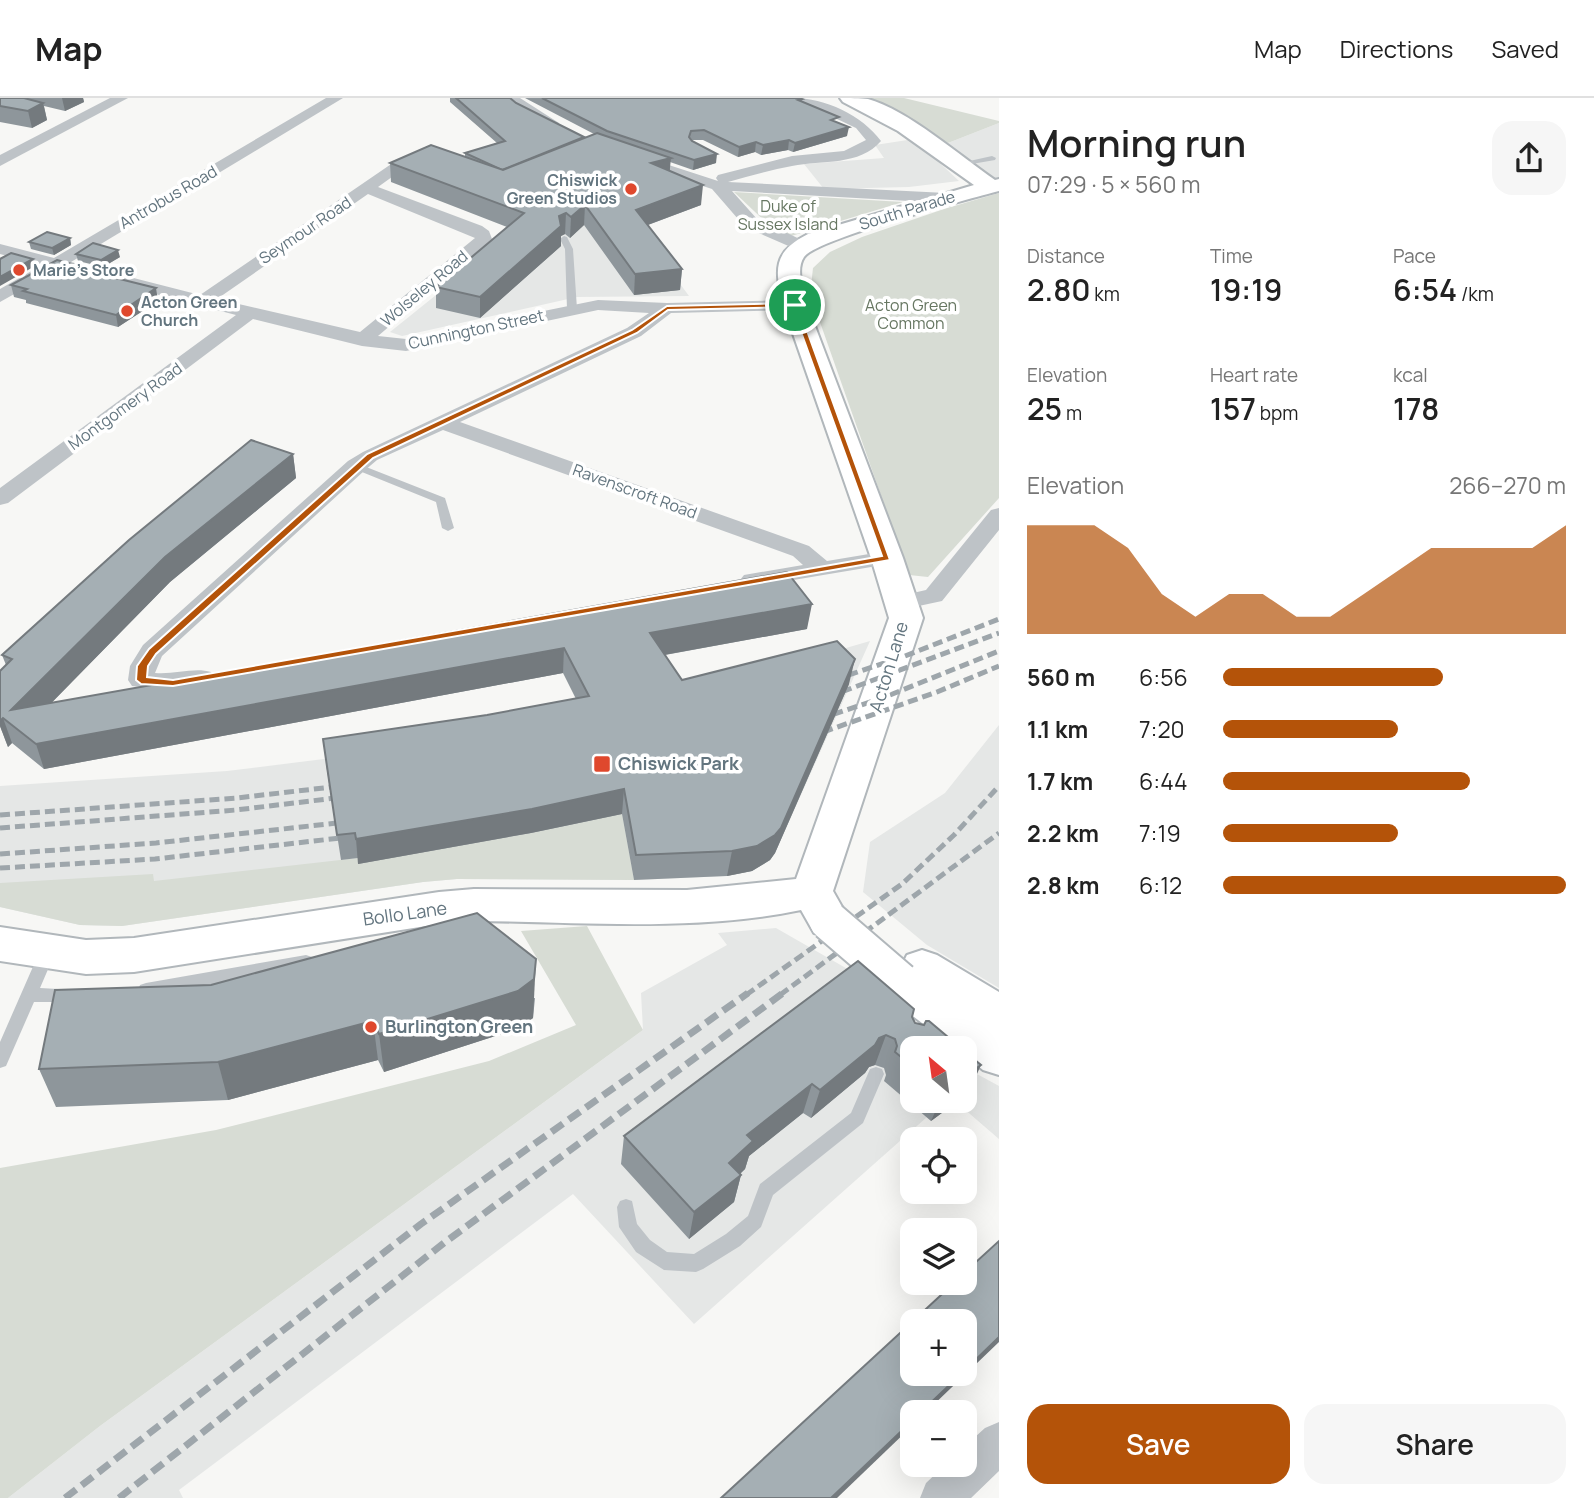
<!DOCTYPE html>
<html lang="en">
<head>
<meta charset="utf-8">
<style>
	body { margin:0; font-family:Manrope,sans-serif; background:#f6f6f6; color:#222; height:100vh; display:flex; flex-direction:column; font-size:26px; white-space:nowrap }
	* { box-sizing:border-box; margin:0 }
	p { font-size:23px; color:#767676 }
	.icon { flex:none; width:38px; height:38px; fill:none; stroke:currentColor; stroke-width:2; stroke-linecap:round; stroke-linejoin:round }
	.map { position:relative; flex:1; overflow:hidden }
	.drawer { display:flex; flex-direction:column; background:#fff; width:595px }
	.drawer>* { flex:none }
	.needle { width:46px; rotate:331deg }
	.controls { position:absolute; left:900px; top:938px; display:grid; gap:14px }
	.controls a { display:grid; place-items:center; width:77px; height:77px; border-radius:14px; background:#fff; box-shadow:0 7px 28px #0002; font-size:35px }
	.pin { position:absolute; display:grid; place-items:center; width:60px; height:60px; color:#fff; margin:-30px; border:4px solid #fff; border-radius:50%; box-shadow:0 2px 7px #0007 }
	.round { display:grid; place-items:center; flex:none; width:74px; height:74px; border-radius:21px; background:#f6f6f6 }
	.headline { display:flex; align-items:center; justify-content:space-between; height:119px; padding:0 28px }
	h1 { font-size:38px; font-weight:600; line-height:52px }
	.metrics { display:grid; grid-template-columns:repeat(3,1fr); gap:10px; height:119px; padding:7px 28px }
	.metrics div { display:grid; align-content:center }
	.metrics b { font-size:30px; font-weight:600 }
	.metrics small { font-size:19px; font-weight:400 }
	.metrics p { font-size:19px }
	.chart { height:196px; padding:14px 28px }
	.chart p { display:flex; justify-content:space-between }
	.chart svg { width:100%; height:126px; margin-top:7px; fill:#b45309; opacity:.7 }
	.button { display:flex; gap:14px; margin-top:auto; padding:14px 28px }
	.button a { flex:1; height:80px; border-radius:21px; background:#b45309; color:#fff; font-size:28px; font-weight:600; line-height:80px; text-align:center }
	.button a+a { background:#f6f6f6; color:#222 }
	ul { padding:0 28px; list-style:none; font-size:23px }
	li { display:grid; grid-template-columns:112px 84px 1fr; align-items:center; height:52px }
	li i { height:18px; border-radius:9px; background:#b45309 }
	header { display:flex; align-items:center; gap:42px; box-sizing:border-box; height:98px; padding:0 35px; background:#fff; border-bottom:2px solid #e0e0e0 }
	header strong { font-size:33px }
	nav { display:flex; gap:38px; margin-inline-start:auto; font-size:24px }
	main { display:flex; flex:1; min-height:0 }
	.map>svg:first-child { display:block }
</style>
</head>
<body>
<header>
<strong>Map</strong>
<nav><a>Map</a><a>Directions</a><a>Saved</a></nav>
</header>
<main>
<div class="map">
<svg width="999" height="1400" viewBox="0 0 999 1400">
	<rect width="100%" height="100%" fill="#f7f7f5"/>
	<g fill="#e5e7e6">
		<polygon points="999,25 999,85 993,86 948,45"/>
		<polygon points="914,41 959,83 909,89 824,91 804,66 884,60 875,47"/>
		<polygon points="571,109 637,127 689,198 577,199 402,238 390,234 512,136"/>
		<polygon points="870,543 775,755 770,762 752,773 727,778 634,782 457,781 423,784 122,828 80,827 0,809 0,688 227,673 332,660 674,600"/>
		<polygon points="999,627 999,890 927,847 863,794 870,744 945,695"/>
		<polygon points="776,830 858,877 912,950 912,1003 945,1003 694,1226 573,1096 179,1392 183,1400 8,1400 100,1328 643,932 641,895 727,847 718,835"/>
		<polygon points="964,969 999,988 999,1041 955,1003 964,1003"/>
	</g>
	<g fill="#d7dcd4">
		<polygon points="857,0 904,0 999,23 999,25 948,45 895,16"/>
		<polygon points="734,94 903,104 788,139 775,133"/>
		<polygon points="999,95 999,400 928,479 909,477 815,210 822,209 818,202 810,197 813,170 830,154 862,139 944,111"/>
		<polygon points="622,716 634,782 457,781 423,784 122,828 80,827 0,809 0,785 153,776 154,783 358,760 359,765 531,735"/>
		<polygon points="587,828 643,932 100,1328 8,1400 0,1400 0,1070 216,1032 489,963 576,927 521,833"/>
	</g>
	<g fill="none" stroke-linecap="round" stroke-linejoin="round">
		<defs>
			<g id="secondary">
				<path d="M 840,0 C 849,0 860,0 868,1 C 908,12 960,58 995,82 L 999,81 L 999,93 C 969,101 817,141 804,159 C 795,172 804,194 807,207 L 903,460 L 923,520 L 833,793 L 850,823 L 844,835 L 829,839 L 814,835 L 801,812 C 695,834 582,824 474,823 L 439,826 L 134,874 L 86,876 L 0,863 L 0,829 L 86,842 L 134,840 L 439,794 L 474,791 L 687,792 L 796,781 L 889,520 L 871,460 L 783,207 C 775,172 772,154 808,136 L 974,87 L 898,33 L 843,4 Z"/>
				<polygon points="922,852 937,857 999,894 999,977 983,972 964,957 964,950 955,950 885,897 878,884 885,871 902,867 907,857"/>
			</g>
		</defs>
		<use href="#secondary" stroke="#b1b7bb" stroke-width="4"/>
		<g fill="#bec3c7" fill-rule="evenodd">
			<polygon points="992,58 996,60 995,62 960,68 956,66"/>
			<polygon points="564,138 567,139 573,151 577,211 572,214 567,211 565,151 560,141"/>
			<polygon points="356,365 445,400 454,430 448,433 442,430 436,404 352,370 352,366"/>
			<polygon points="47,849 52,851 55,855 40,890 76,892 78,897 76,902 70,904 34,904 6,968 0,970 0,944 39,855 42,851"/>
			<polygon points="306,857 312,859 314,863 312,867 306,869 146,899 140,897 138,892 140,887 146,885"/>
			<polygon points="876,969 882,971 884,976 863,1025 773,1097 761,1129 740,1148 703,1171 696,1174 664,1172 636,1154 619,1129 617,1109 620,1103 626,1101 632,1103 637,1126 650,1142 667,1154 694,1156 726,1136 748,1118 760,1086 851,1015 870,971"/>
		</g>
		<g fill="#bec3c7" fill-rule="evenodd">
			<polygon points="110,0 128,0 0,68 0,57"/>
			<path d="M 326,0 L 343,0 L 71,164 L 200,197 L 400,60 L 410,60 L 413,63 L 410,66 L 378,89 L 482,128 L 489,133 L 492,141 L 378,238 L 406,241 L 598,202 L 667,205 L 795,202 L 804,207 L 795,212 L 671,215 L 641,238 L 460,324 L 809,448 L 827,463 L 887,453 L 895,455 L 899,460 L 895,465 L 752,489 L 744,487 L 740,482 L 744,477 L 803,467 L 793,458 L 443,332 L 377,362 L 364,373 L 162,558 L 155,575 C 173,577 194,569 211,574 L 215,580 L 211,586 L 173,593 L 132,588 L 128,582 L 130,568 L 143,547 L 348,363 L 363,354 L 627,230 L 649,215 L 598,212 L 406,253 L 362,248 L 253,221 L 8,405 L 0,407 L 0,390 L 236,217 L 59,171 L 0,204 L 0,191 L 42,167 L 0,156 L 0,146 L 54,160 ZM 368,96 L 475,140 L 360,234 L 217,201 Z"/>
			<polygon points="503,0 520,0 559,25 552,29 547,28"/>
			<path d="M 793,0 C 825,0 862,17 881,43 C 860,68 822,62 792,68 C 771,72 749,78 728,84 L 946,95 L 954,100 L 946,105 L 732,93 L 757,121 L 806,144 L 808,148 L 800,153 L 745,129 L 712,91 L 633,65 L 630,62 L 638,57 L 718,83 L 716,80 L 718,77 L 792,58 L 844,53 L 866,42 L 856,30 Z"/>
			<polygon points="999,410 999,432 942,503 900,512 891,510 888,505 891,500 926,492 991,412"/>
			<polygon points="999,1324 999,1373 971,1400 920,1400 926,1385 945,1367 964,1367 964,1349 985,1330"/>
		</g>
		<use href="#secondary" fill="#fff" fill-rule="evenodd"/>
		<g stroke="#9ea6ab" stroke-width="5" stroke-dasharray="10 5" stroke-linecap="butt">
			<polyline points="834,582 905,558 999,521"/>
			<polyline points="828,599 999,535"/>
			<polyline points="819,621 885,599 999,553"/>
			<polyline points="809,639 937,594 999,568"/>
			<polyline points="0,717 237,700 349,687"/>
			<polyline points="0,730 236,712 352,698"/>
			<polyline points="0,756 156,745 355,723"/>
			<polyline points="0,770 155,761 358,738"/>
			<polyline points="746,897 902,786 954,737 999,688"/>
			<polyline points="780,897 999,735"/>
		</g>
		<g stroke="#9ea6ab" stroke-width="7" stroke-dasharray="14 7" stroke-linecap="butt">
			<polyline points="65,1400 421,1126 748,895"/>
			<polyline points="119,1400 444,1145 783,895"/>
		</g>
		<defs>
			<polyline id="secondary-bridge" points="829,823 900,884"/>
		</defs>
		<use href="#secondary-bridge" stroke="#b1b7bb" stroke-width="42" stroke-linecap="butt"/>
		<use href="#secondary-bridge" stroke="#fff" stroke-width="38"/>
	</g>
	<g fill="#8e969b">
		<polygon points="0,0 83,0 84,4 65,13 44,8 47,22 32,30 0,24"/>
		<polygon points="450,0 510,0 516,5 584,40 594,36 525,0 799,0 802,4 838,25 847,38 793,54 788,52 761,57 755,54 738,59 703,42 691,42 716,65 693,72 670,64 670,73 701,107 648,127 682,171 680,192 634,197 584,127 570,140 565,136 561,138 561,148 480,220 436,210 436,189 507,129 391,84 390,65 465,59 465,55 497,45 450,4"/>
		<polygon points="70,140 71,147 54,157 31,151 29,144"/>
		<polygon points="76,156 120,159 103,169 78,163"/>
		<polygon points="83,172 158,203 118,229 26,205 26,202 14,199 11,187"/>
		<polygon points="293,356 296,380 170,484 51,605 787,474 807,531 665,557 682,582 849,586 775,755 770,762 752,773 727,778 634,782 622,716 531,735 358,766 358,760 341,762 326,666 487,617 576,601 563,575 44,671 12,645 8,649 0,628 6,567 2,557"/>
		<polygon points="535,900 533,920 517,931 384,974 378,962 228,1002 56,1009 39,971"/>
		<polygon points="912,919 912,1003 958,1003 931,1023 884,983 886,977 884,970 875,967 869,969 865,975 811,1020 803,1015 749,1058 745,1071 740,1076 741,1077 734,1104 689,1141 621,1066 624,1038"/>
	</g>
	<g fill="#747a7e">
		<polygon points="62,0 83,0 84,4 65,13"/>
		<polygon points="43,5 47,22 32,30 28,13"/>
		<polygon points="849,29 847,38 793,54 795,45"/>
		<polygon points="789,42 788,52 761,57 763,47"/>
		<polygon points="756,44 755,54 738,59 739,49"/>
		<polygon points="717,56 716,65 693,72 694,62"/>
		<polygon points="671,60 669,79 651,65"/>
		<polygon points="703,87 701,107 634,132 636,112"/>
		<polygon points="585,107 584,127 570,140 571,119"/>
		<polygon points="566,115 565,136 561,138 561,148 480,220 480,199 559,118"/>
		<polygon points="70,140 71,147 54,157 52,150"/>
		<polygon points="118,152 120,159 103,169 101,162"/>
		<polygon points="33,161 35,168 0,188 0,179"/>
		<polygon points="682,171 680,192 634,197 635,176"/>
		<polygon points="156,190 158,203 118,229 116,217"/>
		<polygon points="293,356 296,380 170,484 22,635 11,612 165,459"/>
		<polygon points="812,506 807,531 647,560 650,535"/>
		<polygon points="564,550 563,575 44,671 36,646"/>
		<polygon points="855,561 849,586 775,755 770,762 752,773 727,778 732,753"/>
		<polygon points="3,620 12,645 8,649 0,628 0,623"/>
		<polygon points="624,691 622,716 531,735 358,766 356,741"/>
		<polygon points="536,861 533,920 517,931 384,974 379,936"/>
		<polygon points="373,923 378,962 228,1002 218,964"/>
		<polygon points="886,937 875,967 869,969 865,975 811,1020 820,992 879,940"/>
		<polygon points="981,967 968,996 964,998 964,979"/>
		<polygon points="812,986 803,1015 749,1058 745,1071 728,1087 741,1077 734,1104 689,1141 694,1114 729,1065 747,1037"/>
		<polygon points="940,1003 958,1003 931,1023"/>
		<polygon points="999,1239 999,1244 926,1314 921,1314 961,1276 964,1276 964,1273"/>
		<polygon points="912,1323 912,1328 837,1400 831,1400"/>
	</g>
	<g fill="#a5afb4" stroke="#747a7e" stroke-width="2">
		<polygon points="0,0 24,0 43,5 28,13 0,8"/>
		<polygon points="456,0 510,0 516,5 584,39 502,72 465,55 505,43"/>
		<polygon points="542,0 799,0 802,1 798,2 839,19 831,22 849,29 795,45 789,42 763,47 756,44 739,49 704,32 691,33 689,39 692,43 717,56 694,62 607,33"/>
		<polygon points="597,35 671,60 651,65 703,87 636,112 682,171 635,176 585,107 571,119 566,115 559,118 561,128 480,199 436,189 524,115 390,65 431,47 503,72"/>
		<polygon points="47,134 70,140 52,150 29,144"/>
		<polygon points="93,145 118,152 101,162 76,156"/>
		<polygon points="11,155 33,161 0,179 0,161"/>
		<polygon points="57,162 83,169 79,171 156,190 116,217 23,193 27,191 11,187"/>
		<polygon points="251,342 293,356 165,459 11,612 787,474 812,506 650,535 682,582 837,543 855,561 781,730 775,737 757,748 732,753 636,757 624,691 532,711 356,741 355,735 337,737 323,641 487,617 589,598 564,550 36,646 3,620 0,623 0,573 12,561 2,557 129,442"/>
		<polygon points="477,815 536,861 534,881 518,893 379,936 373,923 218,964 39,971 55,892 211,887"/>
		<polygon points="858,863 914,911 912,919 915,925 924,927 926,923 929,923 961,950 912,950 912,968 895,954 897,948 895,941 886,937 879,940 875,947 820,992 812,986 747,1037 753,1043 729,1065 741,1077 694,1114 624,1038"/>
		<polygon points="964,953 981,967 964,979"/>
		<polygon points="999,1143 999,1239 964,1273 964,1223 913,1223 954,1185 964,1185 964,1175"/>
		<polygon points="912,1224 912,1276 961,1276 921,1314 912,1314 912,1323 831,1400 721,1400"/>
	</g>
	<path fill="#b45309" stroke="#fff" stroke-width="2" fill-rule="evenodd" d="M 797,205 L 890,462 L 173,588 L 141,586 L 136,582 L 137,568 L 149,551 L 367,356 L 632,232 L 667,208 ZM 792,209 L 882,458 L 173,582 L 147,579 L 148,568 L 156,556 L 373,360 L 637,235 L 668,212 Z"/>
	<g fill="#df482d" stroke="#fff" stroke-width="2.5">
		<circle cx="631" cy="91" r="7"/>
		<circle cx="19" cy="172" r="7"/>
		<circle cx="127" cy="213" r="7"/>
		<rect x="593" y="657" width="18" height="18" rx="3.5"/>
		<circle cx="371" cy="929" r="7"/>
	</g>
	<g text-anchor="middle" stroke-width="7" stroke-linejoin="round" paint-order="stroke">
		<g font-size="16" font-weight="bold" fill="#63757f" stroke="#fff" text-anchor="start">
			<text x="617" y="88" text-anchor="end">Chiswick<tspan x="617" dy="18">Green Studios</tspan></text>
			<text x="33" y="178">Marie's Store</text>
			<text x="141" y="210">Acton Green<tspan x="141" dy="18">Church</tspan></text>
		</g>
		<g font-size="16" fill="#63757f" stroke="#fff">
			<text transform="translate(168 99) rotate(-30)" y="6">Antrobus Road</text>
			<text transform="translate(907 112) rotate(-17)" y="6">South Parade</text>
			<text transform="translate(305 132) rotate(-34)" y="6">Seymour Road</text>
			<text transform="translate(424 190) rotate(-40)" y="6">Wolseley Road</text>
			<text transform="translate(476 231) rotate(-12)" y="6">Cunnington Street</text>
			<text transform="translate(125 308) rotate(-36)" y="6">Montgomery Road</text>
			<text transform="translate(635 393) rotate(20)" y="6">Ravenscroft Road</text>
		</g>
		<g font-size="16" fill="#677762" stroke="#fff">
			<text x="788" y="114">Duke of<tspan x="788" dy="18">Sussex Island</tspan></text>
			<text x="911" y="213">Acton Green<tspan x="911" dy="18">Common</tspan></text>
		</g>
		<g font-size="18" fill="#63757f" stroke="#fff">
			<text transform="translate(889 569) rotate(-73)" y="6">Acton Lane</text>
			<text transform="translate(405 816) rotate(-8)" y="6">Bollo Lane</text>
		</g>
		<g font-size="18" font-weight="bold" fill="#63757f" stroke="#fff" text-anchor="start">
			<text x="618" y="672">Chiswick Park</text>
			<text x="385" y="935">Burlington Green</text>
		</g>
	</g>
</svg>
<div class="controls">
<a><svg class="needle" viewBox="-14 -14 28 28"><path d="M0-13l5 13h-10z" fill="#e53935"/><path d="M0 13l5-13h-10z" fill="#767676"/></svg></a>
<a><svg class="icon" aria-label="locate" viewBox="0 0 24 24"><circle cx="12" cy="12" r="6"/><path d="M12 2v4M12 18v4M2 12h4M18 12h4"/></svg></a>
<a><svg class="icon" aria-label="layers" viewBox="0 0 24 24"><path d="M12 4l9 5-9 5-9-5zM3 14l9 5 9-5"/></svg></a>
<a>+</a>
<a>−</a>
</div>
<div class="pin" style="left:795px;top:207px;background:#1e9e55"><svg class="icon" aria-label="arrive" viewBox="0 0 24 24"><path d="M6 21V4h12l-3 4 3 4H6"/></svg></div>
</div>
<section class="drawer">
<div class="headline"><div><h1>Morning run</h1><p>07:29 · 5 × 560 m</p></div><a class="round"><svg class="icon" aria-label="share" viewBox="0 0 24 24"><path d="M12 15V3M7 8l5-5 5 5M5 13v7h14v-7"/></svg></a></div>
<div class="metrics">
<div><p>Distance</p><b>2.80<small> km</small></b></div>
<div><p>Time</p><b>19:19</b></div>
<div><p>Pace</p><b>6:54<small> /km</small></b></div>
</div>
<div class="metrics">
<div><p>Elevation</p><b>25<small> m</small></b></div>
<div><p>Heart rate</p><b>157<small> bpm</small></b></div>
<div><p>kcal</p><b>178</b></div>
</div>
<div class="chart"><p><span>Elevation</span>266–270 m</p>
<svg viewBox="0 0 160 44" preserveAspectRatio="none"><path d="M0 44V6L10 6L20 6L30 14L40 30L50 38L60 30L70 30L80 38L90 38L100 30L110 22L120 14L130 14L140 14L150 14L160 6V44z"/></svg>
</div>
<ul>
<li><b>560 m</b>6:56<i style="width:64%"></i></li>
<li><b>1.1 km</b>7:20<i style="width:51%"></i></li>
<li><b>1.7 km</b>6:44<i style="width:72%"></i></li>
<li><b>2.2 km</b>7:19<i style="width:51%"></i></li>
<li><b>2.8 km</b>6:12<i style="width:100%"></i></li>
</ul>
<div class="button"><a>Save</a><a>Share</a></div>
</section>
</main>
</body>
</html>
